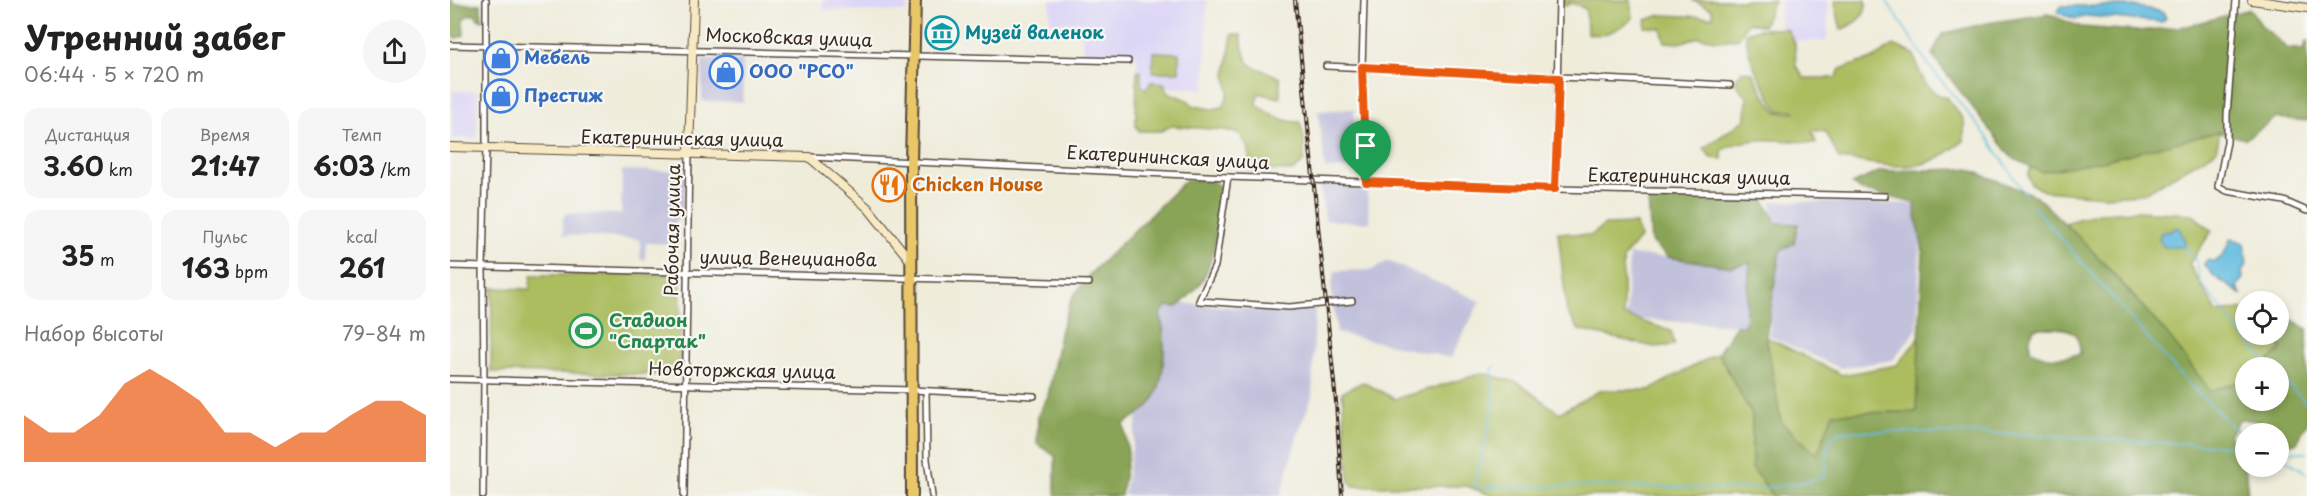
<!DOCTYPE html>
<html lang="ru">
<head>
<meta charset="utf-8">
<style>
	body { margin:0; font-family:"Playpen Sans",sans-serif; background:#f6f6f6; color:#222; height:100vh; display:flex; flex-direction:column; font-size:22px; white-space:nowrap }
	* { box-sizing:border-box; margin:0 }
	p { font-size:20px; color:#767676 }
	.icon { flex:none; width:33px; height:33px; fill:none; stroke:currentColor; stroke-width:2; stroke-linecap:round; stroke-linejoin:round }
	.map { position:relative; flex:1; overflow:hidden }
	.sheet { display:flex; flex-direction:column; background:#fff; width:450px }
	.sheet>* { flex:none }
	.buttons { position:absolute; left:1785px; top:291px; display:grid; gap:12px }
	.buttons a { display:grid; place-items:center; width:54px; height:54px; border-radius:50%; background:#fff; box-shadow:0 3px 9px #0003; font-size:30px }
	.pin { position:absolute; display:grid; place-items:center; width:51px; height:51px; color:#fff; margin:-62px -26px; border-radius:50% 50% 50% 0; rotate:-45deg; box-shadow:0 0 6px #0007 }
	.pin .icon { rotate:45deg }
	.round { display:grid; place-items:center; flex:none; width:63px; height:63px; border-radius:32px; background:#f6f6f6 }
	.head { display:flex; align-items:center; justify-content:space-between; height:102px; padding:0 24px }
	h1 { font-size:33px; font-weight:700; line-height:45px }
	.metrics { display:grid; grid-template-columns:repeat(3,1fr); gap:9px; height:102px; padding:6px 24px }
	.metrics div { display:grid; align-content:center; border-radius:15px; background:#f6f6f6; text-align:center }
	.metrics b { font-size:26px; font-weight:700 }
	.metrics small { font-size:16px; font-weight:400 }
	.metrics p { font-size:16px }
	.chart { height:168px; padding:12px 24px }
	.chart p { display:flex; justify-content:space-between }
	.chart svg { width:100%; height:108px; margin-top:6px; fill:#ea580c; opacity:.7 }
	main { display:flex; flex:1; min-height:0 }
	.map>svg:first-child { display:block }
</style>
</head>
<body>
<main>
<section class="sheet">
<div class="head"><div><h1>Утренний забег</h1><p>06:44 · 5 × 720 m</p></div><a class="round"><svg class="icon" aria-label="share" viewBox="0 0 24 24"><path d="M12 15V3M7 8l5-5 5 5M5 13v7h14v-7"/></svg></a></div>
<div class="metrics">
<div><p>Дистанция</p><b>3.60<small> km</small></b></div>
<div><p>Время</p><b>21:47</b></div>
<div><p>Темп</p><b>6:03<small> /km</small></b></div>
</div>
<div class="metrics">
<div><b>35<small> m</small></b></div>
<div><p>Пульс</p><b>163<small> bpm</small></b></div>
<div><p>kcal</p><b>261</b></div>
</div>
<div class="chart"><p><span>Набор высоты</span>79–84 m</p>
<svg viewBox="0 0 160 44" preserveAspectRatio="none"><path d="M0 44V25L10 32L20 32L30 25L40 12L50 6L60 12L70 19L80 32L90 32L100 38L110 32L120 32L130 25L140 19L150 19L160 25V44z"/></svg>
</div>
</section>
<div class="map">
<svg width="1857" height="496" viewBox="0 0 1857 496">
	<rect width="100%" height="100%" fill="#f6f6f2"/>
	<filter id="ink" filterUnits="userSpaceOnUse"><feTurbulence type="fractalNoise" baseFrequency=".0167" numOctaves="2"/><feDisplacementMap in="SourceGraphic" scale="12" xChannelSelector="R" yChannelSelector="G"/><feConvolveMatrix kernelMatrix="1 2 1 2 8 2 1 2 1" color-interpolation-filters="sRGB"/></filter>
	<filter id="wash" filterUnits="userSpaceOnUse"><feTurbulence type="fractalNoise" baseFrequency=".008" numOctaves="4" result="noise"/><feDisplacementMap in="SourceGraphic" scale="24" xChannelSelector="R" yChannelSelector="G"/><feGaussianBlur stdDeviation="1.35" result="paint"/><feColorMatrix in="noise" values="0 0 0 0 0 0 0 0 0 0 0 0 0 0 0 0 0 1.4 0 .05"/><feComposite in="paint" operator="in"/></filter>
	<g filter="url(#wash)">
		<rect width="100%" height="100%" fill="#efecda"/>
		<g fill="#dcd5f6">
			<polygon points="373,0 457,0 457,12 373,10"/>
			<polygon points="600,0 757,0 755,89 686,86 687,55 633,54 631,22 600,22"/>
			<polygon points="1330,0 1378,0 1377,41 1330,41"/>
			<polygon points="3,91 28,91 27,138 2,138"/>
		</g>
		<g fill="#c2c1dc">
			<polygon points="252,59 293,60 293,102 252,101"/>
			<polygon points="904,109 904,168 875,169 868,111"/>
			<polygon points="172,170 236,171 232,219 225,220 224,244 196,243 195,260 190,259 191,243 188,239 113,235 113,217 117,213 171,214"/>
			<polygon points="870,184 916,185 920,223 875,220"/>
			<polygon points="1322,201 1471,204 1467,329 1443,360 1390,368 1320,336"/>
			<polygon points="1179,255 1300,262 1295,325 1176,319"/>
			<polygon points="938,261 1030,301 1001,358 887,333 881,287 885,271 922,270"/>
			<polygon points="708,301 836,312 865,308 862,397 848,433 831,496 674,495"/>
		</g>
		<g fill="#acbd60" stroke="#74743f" stroke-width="1.5">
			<path d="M 1112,0 L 1181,0 L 1183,18 C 1172,28 1152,39 1137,33 L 1136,10 L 1128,5 L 1119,3 L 1117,6 L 1112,5 Z"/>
			<polygon points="1242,0 1324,0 1313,26 1298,22 1289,38 1272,41 1249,37 1229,43 1215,42 1211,28 1195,27 1196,20 1210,15 1263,17 1262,9"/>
			<path d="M 1386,0 L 1416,0 C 1418,17 1405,24 1391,30 L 1385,3 Z"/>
			<path d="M 1308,29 L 1337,29 L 1345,44 L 1346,66 L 1354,78 L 1386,78 L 1390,69 L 1422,59 L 1444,45 L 1464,54 C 1469,74 1476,93 1497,98 L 1514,120 L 1514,141 C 1500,151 1485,162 1468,165 C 1443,169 1414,161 1389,159 L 1376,132 L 1362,130 L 1366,143 C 1333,141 1301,134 1272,150 L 1272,159 L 1261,158 L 1254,148 L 1296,119 L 1297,97 L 1286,84 L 1285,80 L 1292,71 L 1302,72 L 1315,96 L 1327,112 L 1345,113 L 1343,110 L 1329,111 C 1315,89 1296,59 1296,33 Z"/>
			<path d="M 782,34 L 791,35 C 795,72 801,63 830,78 L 830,98 L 808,93 L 807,105 C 821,115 832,122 850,122 L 854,137 L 854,161 L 844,171 L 799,170 L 799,149 L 790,134 L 774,130 L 721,126 L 711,131 L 689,131 L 686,126 L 687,71 L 691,71 L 691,85 L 696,89 L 701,82 L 714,83 L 718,92 L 739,101 L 743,106 L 762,109 L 773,107 L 779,92 L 776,75 Z"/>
			<polygon points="703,52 729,53 729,72 702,72"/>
			<polygon points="1771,127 1766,151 1693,194 1654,196 1594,191 1581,184 1578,175 1584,159"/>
			<path d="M 1686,211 L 1742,214 L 1762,231 L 1739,264 L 1767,312 L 1795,309 L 1796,334 L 1818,335 L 1833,348 L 1813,367 L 1796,368 L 1795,380 L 1760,391 C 1716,332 1668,274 1614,223 L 1649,213 Z"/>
			<polygon points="1186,224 1190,238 1173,258 1173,315 1221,331 1225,345 1205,347 1129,330 1117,312 1108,232 1140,236 1155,225"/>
			<polygon points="231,274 230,375 41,372 42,288 80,289 81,275"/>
			<polygon points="1316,337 1392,375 1447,365 1470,337 1466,412 1384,413 1367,455 1331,422"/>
			<polygon points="1268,353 1302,415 1302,468 1323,496 1043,496 1017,486 903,486 899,479 892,392 913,382 945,399 1033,373 1069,383 1109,413 1151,390 1199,390"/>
		</g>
		<g fill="#89a456" stroke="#62673a" stroke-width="1.5" fill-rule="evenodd">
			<polygon points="0,0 2,0 3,4 31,4 32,20 28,19 26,15 18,15 13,20 14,35 7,38 0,37"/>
			<polygon points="1800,9 1812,26 1837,48 1853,50 1857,40 1857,121 1826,118 1795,139 1768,132 1656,160 1591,172 1561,157 1482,55 1492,34 1537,23 1598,14 1631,27 1688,31 1737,26"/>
			<path d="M 1518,169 L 1586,196 L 1636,244 L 1717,334 L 1760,391 L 1795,380 L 1796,400 L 1828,400 L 1828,368 L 1813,367 L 1832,348 L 1818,335 L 1828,334 L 1829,312 L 1857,329 L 1857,422 L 1847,443 L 1838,444 L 1816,422 L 1790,419 L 1779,435 L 1795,463 L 1798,496 L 1323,496 L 1302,468 L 1302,415 L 1268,353 L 1286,325 L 1295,325 L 1300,262 L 1282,267 L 1218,257 L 1201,242 L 1198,200 L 1203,197 L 1315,201 L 1326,223 L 1348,224 L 1344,243 L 1330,251 L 1316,337 L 1331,422 L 1367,455 L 1383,413 L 1466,412 L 1473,252 L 1464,203 L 1411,190 L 1402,184 L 1431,171 ZM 1592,328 C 1615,328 1630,326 1630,354 C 1612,358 1595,361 1580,349 L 1580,338 L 1584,329 Z"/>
			<path d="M 736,180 L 761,180 L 772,188 C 769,212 766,254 755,275 C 749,288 737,298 727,307 L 717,306 L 710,314 C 717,338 716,390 697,408 C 690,414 681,419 674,424 L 678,454 L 671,496 L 607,496 L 605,494 L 605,456 L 587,444 L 588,415 L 598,396 L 611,329 L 622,298 L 640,274 Z"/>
		</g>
		<g fill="#64bce1" stroke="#507380" stroke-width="1.5">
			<polygon points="1610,6 1683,6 1713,12 1716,18 1712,22 1637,16 1626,19 1608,13"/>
			<polygon points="1729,227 1735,242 1735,247 1714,247 1709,239 1711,233"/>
			<polygon points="1781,238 1794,243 1797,264 1792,271 1793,278 1787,286 1791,294 1765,277 1754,264 1757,260 1764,262 1773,256"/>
		</g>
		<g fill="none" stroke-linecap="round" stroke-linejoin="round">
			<g stroke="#64bce1" stroke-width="1.5">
				<polyline points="1436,0 1480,67 1536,135 1576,196"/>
				<polyline points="1583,206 1730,375 1783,427 1796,435"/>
				<polyline points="1735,247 1747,262 1750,282 1800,344 1822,368"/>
				<path d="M 1045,366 L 1042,371 L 1043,409 L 1024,487 C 1087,486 1149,486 1211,487 C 1265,488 1323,493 1374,477 L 1379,441 L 1389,431 L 1566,434 L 1796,447"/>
				<polyline points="1828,374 1857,404"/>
				<polyline points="1828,450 1857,453"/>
				<polyline points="1828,455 1857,473"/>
			</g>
		</g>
	</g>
	<g filter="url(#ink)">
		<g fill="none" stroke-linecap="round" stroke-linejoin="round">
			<defs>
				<g id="street">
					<polyline points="914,0 912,67 916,182"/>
					<polyline points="1786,0 1777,115 1777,142 1768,186 1777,191 1834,201 1857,211"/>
					<polyline points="0,45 678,61"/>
					<polyline points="876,66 1280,85"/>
					<polyline points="360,157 778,177 1105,189 1435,196"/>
					<polyline points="778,177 765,266 749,301 839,307 902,301"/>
					<polyline points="1105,189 1109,0"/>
					<polyline points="0,266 639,283"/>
					<polyline points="0,379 462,390 584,396"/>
					<polyline points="476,391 477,459 482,496"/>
					<polyline points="33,496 34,380 33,267 36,148 36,0"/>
					<polyline points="234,496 239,153"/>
				</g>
				<g id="secondary">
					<polyline points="1802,0 1857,8"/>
					<polyline points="0,147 359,157 418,208 460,260"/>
					<polyline points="239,152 244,0"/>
				</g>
				<polyline id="highway" points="462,496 461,161 465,0"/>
			</defs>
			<use href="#street" stroke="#56473a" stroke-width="8"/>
			<use href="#secondary" stroke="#56473a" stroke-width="10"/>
			<use href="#highway" stroke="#56473a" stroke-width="14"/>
			<use href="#street" stroke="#fff" stroke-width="5"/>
			<use href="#secondary" stroke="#f6e9c3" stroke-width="8"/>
			<use href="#highway" stroke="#e9c769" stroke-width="10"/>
			<defs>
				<polyline id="rail" points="845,0 886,402 892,496"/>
			</defs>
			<use href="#rail" stroke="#3b2a1e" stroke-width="4"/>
			<use href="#rail" stroke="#f6f6f2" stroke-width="1.5" stroke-dasharray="4.5" stroke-linecap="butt"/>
		</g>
	</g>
	<g fill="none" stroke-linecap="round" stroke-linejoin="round" filter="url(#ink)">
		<defs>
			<polygon id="route" points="912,67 1109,78 1105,189 916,182"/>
		</defs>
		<use href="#route" stroke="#fff" stroke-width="12"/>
		<use href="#route" stroke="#ea580c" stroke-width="8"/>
	</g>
	<defs>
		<symbol id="museum-ring" viewBox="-11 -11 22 22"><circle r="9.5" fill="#f6f6f2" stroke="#0f9aa8" stroke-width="1.5"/><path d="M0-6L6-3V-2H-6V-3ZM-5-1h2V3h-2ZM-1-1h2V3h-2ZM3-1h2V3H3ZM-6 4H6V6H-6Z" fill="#0f9aa8"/></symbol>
		<symbol id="shop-ring" viewBox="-11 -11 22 22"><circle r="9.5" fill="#f6f6f2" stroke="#3f7fe0" stroke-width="1.5"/><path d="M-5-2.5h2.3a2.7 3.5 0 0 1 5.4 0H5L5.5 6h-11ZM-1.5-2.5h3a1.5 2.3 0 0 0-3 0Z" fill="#3f7fe0"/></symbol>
		<symbol id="restaurant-ring" viewBox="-11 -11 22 22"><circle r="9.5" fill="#f6f6f2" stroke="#e8710a" stroke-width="1.5"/><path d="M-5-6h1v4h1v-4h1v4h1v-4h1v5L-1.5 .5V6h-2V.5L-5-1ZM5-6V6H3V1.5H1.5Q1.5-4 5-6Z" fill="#e8710a"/></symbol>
		<symbol id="stadium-ring" viewBox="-11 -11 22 22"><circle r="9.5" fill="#f6f6f2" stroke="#2e9e5b" stroke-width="1.5"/><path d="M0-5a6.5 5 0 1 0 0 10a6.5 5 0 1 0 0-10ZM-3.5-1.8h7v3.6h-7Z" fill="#2e9e5b"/></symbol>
	</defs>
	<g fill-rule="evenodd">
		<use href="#museum-ring" x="473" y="14" width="38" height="38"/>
		<use href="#shop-ring" x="32" y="39" width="38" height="38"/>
		<use href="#shop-ring" x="257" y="53" width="38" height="38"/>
		<use href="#shop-ring" x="32" y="77" width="38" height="38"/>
		<use href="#restaurant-ring" x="420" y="166" width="38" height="38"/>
		<use href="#stadium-ring" x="117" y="312" width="38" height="38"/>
	</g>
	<g text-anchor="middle" stroke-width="4.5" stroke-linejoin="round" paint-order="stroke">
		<g font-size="18" font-weight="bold" fill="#0d838f" stroke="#f6f6f2" text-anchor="start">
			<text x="515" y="39">Музей валенок</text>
		</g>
		<g font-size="18" fill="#3b2a1e" stroke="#f6f6f2">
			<text transform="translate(339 38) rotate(2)" y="6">Московская улица</text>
			<text transform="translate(232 139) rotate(1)" y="6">Екатерининская улица</text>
			<text transform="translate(718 158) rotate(3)" y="6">Екатерининская улица</text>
			<text transform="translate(1239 177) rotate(1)" y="6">Екатерининская улица</text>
			<text transform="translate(223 230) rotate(-89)" y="6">Рабочая улица</text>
			<text transform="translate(338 259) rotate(1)" y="6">улица Венецианова</text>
			<text transform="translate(292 371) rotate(1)" y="6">Новоторжская улица</text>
		</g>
		<g font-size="18" font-weight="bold" fill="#366cbe" stroke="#f6f6f2" text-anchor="start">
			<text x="74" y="64">Мебель</text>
			<text x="299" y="78">ООО "РСО"</text>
			<text x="74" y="102">Престиж</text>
		</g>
		<g font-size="18" font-weight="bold" fill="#c56008" stroke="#f6f6f2" text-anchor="start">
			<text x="462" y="191">Chicken House</text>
		</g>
		<g font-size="18" font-weight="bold" fill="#27864d" stroke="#f6f6f2" text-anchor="start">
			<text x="159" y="327">Стадион<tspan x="159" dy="21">"Спартак"</tspan></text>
		</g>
	</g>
</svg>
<div class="buttons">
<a><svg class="icon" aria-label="locate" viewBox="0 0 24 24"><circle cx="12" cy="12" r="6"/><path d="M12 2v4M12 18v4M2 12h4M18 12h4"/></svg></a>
<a>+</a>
<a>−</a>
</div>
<div class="pin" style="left:916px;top:182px;background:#1e9e55"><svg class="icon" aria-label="arrive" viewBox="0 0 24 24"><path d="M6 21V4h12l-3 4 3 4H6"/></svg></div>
</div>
</main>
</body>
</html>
